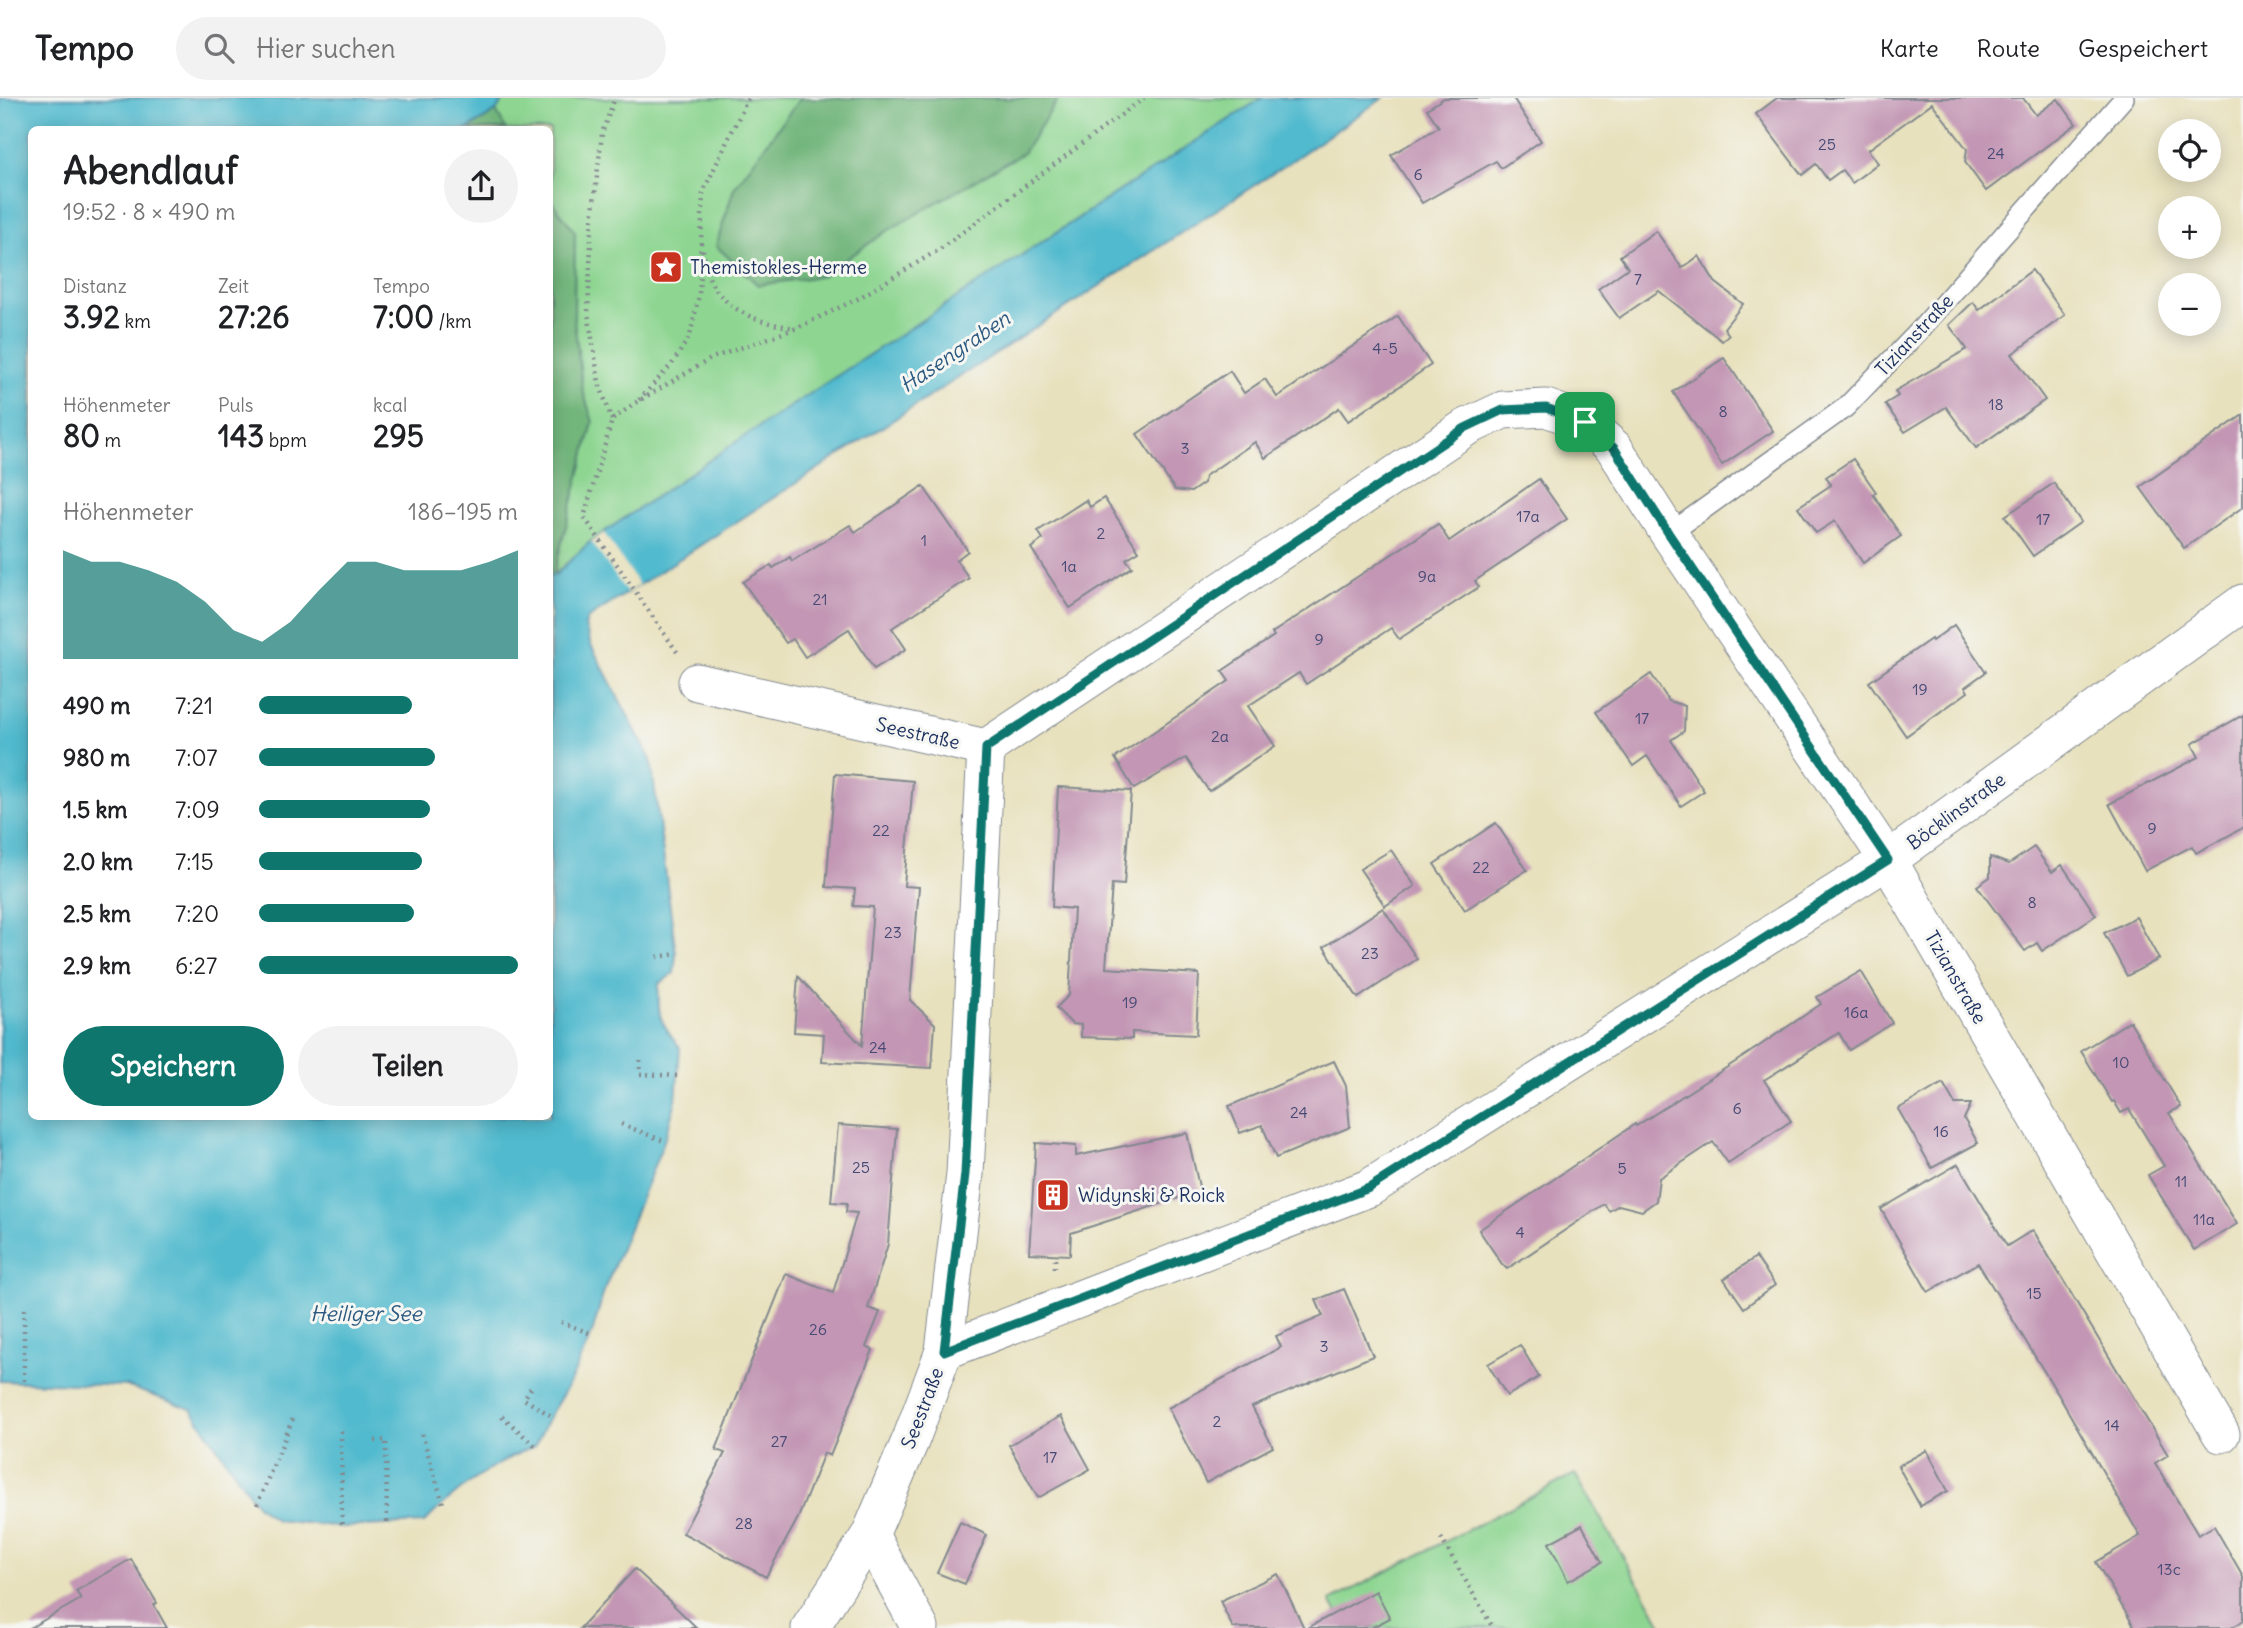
<!DOCTYPE html>
<html lang="de">
<head>
<meta charset="utf-8">
<style>
	body { margin:0; font-family:Delius,sans-serif; background:#f2f2f2; color:#202124; height:100vh; display:flex; flex-direction:column; font-size:26px; white-space:nowrap }
	* { box-sizing:border-box; margin:0 }
	p { font-size:23px; color:#757577 }
	.icon { flex:none; width:38px; height:38px; fill:none; stroke:currentColor; stroke-width:2; stroke-linecap:round; stroke-linejoin:round }
	.map { position:relative; flex:1; overflow:hidden }
	.details { position:absolute; left:28px; top:28px; width:525px; height:994px; display:flex; flex-direction:column; background:#fff; border-radius:10px; box-shadow:0 4px 18px #0003 }
	.details>* { flex:none }
	.fabs { position:absolute; left:2158px; top:21px; display:grid; gap:14px }
	.fabs a { display:grid; place-items:center; width:63px; height:63px; border-radius:50%; background:#fff; box-shadow:0 4px 18px #0003; font-size:35px }
	.pin { position:absolute; display:grid; place-items:center; width:60px; height:60px; color:#fff; margin:-30px; border-radius:14px; box-shadow:0 4px 10px #0006 }
	.round { display:grid; place-items:center; flex:none; width:74px; height:74px; border-radius:37px; background:#f2f2f2 }
	.head { display:flex; align-items:center; justify-content:space-between; height:119px; padding:0 35px }
	h1 { font-size:38px; font-weight:700; line-height:52px }
	.metrics { display:grid; grid-template-columns:repeat(3,1fr); gap:10px; height:119px; padding:7px 35px }
	.metrics div { display:grid; align-content:center }
	.metrics b { font-size:30px; font-weight:700 }
	.metrics small { font-size:19px; font-weight:400 }
	.metrics p { font-size:19px }
	.chart { height:196px; padding:14px 35px }
	.chart p { display:flex; justify-content:space-between }
	.chart svg { width:100%; height:126px; margin-top:7px; fill:#0f766e; opacity:.7 }
	.button { display:flex; gap:14px; margin-top:auto; padding:14px 35px }
	.button a { flex:1; height:80px; border-radius:42px; background:#0f766e; color:#fff; font-size:28px; font-weight:700; line-height:80px; text-align:center }
	.button a+a { background:#f2f2f2; color:#202124 }
	ul { padding:0 35px; list-style:none; font-size:23px }
	li { display:grid; grid-template-columns:112px 84px 1fr; align-items:center; height:52px }
	li i { height:18px; border-radius:9px; background:#0f766e }
	header { display:flex; align-items:center; gap:42px; box-sizing:border-box; height:98px; padding:0 35px; background:#fff; border-bottom:2px solid #e0e0e0 }
	header strong { font-size:33px }
	nav { display:flex; gap:38px; margin-inline-start:auto; font-size:24px }
	.search { width:490px; height:63px; background:#f2f2f2; display:flex; align-items:center; gap:18px; box-sizing:border-box; padding:0 24px; border-radius:38px; color:#757577; font-size:26px }
	.map>svg:first-child { display:block }
</style>
</head>
<body>
<header>
<strong>Tempo</strong>
<div class="search"><svg class="icon" aria-label="search" viewBox="0 0 24 24"><circle cx="10" cy="10" r="6"/><path d="M15 15l6 6"/></svg>Hier suchen</div>
<nav><a>Karte</a><a>Route</a><a>Gespeichert</a></nav>
</header>
<div class="map">
<svg width="2243" height="1530" viewBox="0 0 2243 1530">
	<rect width="100%" height="100%" fill="#f6f6f2"/>
	<filter id="ink" filterUnits="userSpaceOnUse"><feTurbulence type="fractalNoise" baseFrequency=".0143" numOctaves="2"/><feDisplacementMap in="SourceGraphic" scale="14" xChannelSelector="R" yChannelSelector="G"/><feConvolveMatrix kernelMatrix="1 2 1 2 8 2 1 2 1" color-interpolation-filters="sRGB"/></filter>
	<filter id="wash" filterUnits="userSpaceOnUse"><feTurbulence type="fractalNoise" baseFrequency=".00686" numOctaves="4" result="noise"/><feDisplacementMap in="SourceGraphic" scale="28" xChannelSelector="R" yChannelSelector="G"/><feGaussianBlur stdDeviation="1.57" result="paint"/><feColorMatrix in="noise" values="0 0 0 0 0 0 0 0 0 0 0 0 0 0 0 0 0 1.4 0 .05"/><feComposite in="paint" operator="in"/></filter>
	<g filter="url(#wash)">
		<rect width="100%" height="100%" fill="#e8e1bd"/>
		<g fill="#8dd591" stroke="#548278" stroke-width="2">
			<polygon points="505,0 1262,0 739,342 591,443 553,478 550,477 550,32 467,32 496,13"/>
			<polygon points="1575,1376 1664,1530 1345,1530 1330,1503"/>
		</g>
		<g fill="#72b67b" stroke="#46726c" stroke-width="2">
			<polygon points="800,0 1059,0 1023,55 887,133 822,178 758,187 716,148 734,90"/>
			<polygon points="496,13 506,31 467,32"/>
			<polygon points="550,101 575,134 574,222 583,293 593,324 553,478 550,477"/>
		</g>
		<path fill="#51bace" stroke="#367496" stroke-width="2" d="M 0,0 L 505,0 L 496,13 L 467,31 L 32,32 L 32,1018 L 550,1018 L 550,477 L 554,478 L 591,443 L 739,342 L 1262,0 L 1383,0 L 1284,68 L 587,521 L 585,528 L 591,547 L 651,662 L 676,856 L 674,875 L 659,886 C 657,920 660,923 680,950 L 676,1003 L 664,1043 L 604,1193 L 592,1236 L 569,1286 L 550,1317 L 535,1348 C 493,1365 455,1393 424,1425 L 342,1429 L 276,1422 L 257,1407 L 191,1311 L 126,1288 L 0,1283 Z"/>
		<polygon fill="#e8e1bd" points="604,435 639,487 627,495 591,443"/>
		<g id="blocks">
			<g fill="#c296b4">
				<polygon points="1444,0 1513,0 1541,43 1501,70 1496,63 1422,105 1391,57 1439,29 1427,11"/>
				<polygon points="1777,0 2023,0 2036,17 2058,1 2076,26 1986,93 1965,64 1967,51 1932,5 1868,52 1878,65 1852,85 1842,72 1828,82 1816,66 1802,77 1756,16"/>
				<polygon points="1656,133 1682,170 1699,158 1715,184 1743,206 1724,230 1729,237 1722,243 1659,193 1619,220 1598,191 1628,170 1620,158"/>
				<polygon points="2032,172 2065,217 2012,256 2045,302 1976,350 1946,309 1905,334 1885,306 1898,298 1895,293 1967,251 1949,227 1973,204 1979,212"/>
				<polygon points="1398,218 1431,267 1348,323 1339,310 1265,360 1255,344 1205,378 1204,385 1191,394 1175,392 1137,336 1230,273 1244,295 1265,281 1277,299"/>
				<polygon points="1724,260 1773,333 1722,367 1673,294"/>
				<polygon points="2243,317 2243,409 2184,450 2140,389"/>
				<polygon points="1853,361 1876,394 1873,396 1901,438 1863,465 1835,423 1816,435 1798,409 1831,387 1826,379"/>
				<polygon points="1539,381 1567,421 1475,483 1479,489 1399,541 1391,530 1306,586 1299,575 1248,608 1275,648 1209,693 1186,660 1134,691 1115,660 1229,583 1222,573 1274,538 1272,535 1438,426 1449,443"/>
				<polygon points="2054,385 2081,424 2033,458 2005,418"/>
				<polygon points="923,388 968,453 956,462 969,480 892,530 906,551 874,571 849,531 805,559 793,541 786,545 743,484 771,467 773,470 790,459 792,463 850,427 855,434"/>
				<polygon points="1104,400 1139,453 1126,461 1132,469 1070,510 1031,450 1043,441 1038,433 1086,402 1090,409"/>
				<polygon points="1954,527 1986,574 1965,589 1968,594 1906,638 1869,584 1931,541 1932,543"/>
				<polygon points="1651,576 1669,603 1685,608 1684,633 1671,642 1704,693 1681,708 1647,658 1633,668 1596,614"/>
				<polygon points="2243,617 2243,730 2196,755 2192,748 2145,773 2109,706 2199,659 2192,646"/>
				<polygon points="835,676 913,683 904,788 919,789 910,902 935,926 932,970 822,964 824,936 794,934 798,878 862,948 873,809 853,808 855,791 826,789"/>
				<polygon points="1058,689 1131,693 1124,787 1112,786 1106,870 1199,876 1196,937 1132,934 1132,941 1081,939 1081,927 1072,926 1056,910 1069,897 1074,811 1052,809"/>
				<polygon points="1496,725 1527,772 1465,812 1434,766"/>
				<polygon points="2034,749 2052,774 2062,767 2096,817 2042,853 2037,845 2025,853 1977,788 1990,779 1990,759 2009,766"/>
				<polygon points="1391,752 1415,788 1385,808 1360,771"/>
				<polygon points="1383,810 1417,861 1358,900 1324,849"/>
				<polygon points="2136,819 2159,861 2127,878 2104,835"/>
				<polygon points="1861,873 1892,925 1849,952 1839,935 1764,982 1791,1023 1728,1065 1713,1044 1659,1080 1656,1103 1642,1113 1619,1107 1609,1113 1604,1106 1507,1171 1502,1166 1479,1132 1635,1026 1636,1028 1746,957 1821,906 1817,899"/>
				<polygon points="2130,923 2181,1009 2169,1015 2237,1126 2194,1152 2148,1077 2164,1068 2129,1011 2121,1015 2114,1003 2112,1004 2081,953"/>
				<polygon points="1334,963 1346,988 1350,1029 1276,1060 1262,1027 1240,1035 1229,1008"/>
				<polygon points="1943,985 1955,1006 1971,1006 1964,1021 1978,1045 1932,1070 1898,1011"/>
				<polygon points="838,1027 897,1031 888,1146 868,1210 880,1214 866,1249 873,1252 830,1358 824,1355 798,1420 766,1479 683,1435 725,1355 716,1352 786,1176 833,1195 857,1115 846,1114 847,1105 831,1104"/>
				<polygon points="1187,1035 1200,1093 1071,1135 1070,1157 1029,1155 1036,1045 1076,1048 1076,1058"/>
				<polygon points="1958,1066 2007,1148 2033,1132 2168,1357 2155,1365 2198,1437 2214,1428 2243,1478 2243,1523 2231,1530 2135,1530 2096,1464 2140,1438 2058,1296 1978,1165 1928,1194 1881,1111"/>
				<polygon points="1756,1159 1775,1187 1744,1210 1724,1181"/>
				<polygon points="1344,1191 1373,1258 1252,1309 1273,1349 1206,1385 1168,1310 1281,1249 1276,1238 1323,1218 1316,1202"/>
				<polygon points="1520,1247 1539,1279 1507,1298 1488,1266"/>
				<polygon points="1061,1318 1090,1371 1038,1400 1009,1347"/>
				<polygon points="1927,1352 1948,1393 1920,1408 1898,1368"/>
				<polygon points="960,1424 987,1437 965,1486 937,1475"/>
				<polygon points="1582,1427 1602,1464 1568,1483 1549,1445"/>
				<polygon points="131,1461 157,1505 154,1507 167,1530 30,1530 81,1501 76,1493"/>
				<polygon points="635,1471 660,1494 697,1530 580,1530"/>
				<polygon points="1278,1476 1304,1530 1233,1530 1220,1503"/>
				<polygon points="1376,1493 1390,1520 1371,1530 1307,1530"/>
			</g>
		</g>
	</g>
	<g filter="url(#ink)">
		<use href="#blocks" fill-opacity="0" stroke="#82888e" stroke-width="2"/>
		<g fill="none" stroke-linecap="round" stroke-linejoin="round">
			<defs>
				<polyline id="lane" points="1669,436 1846,309 1920,232 2124,0"/>
				<g id="street">
					<polyline points="697,584 986,650"/>
					<polyline points="986,650 1465,330 1503,312 1546,310 1585,324 1614,350 1669,436 1888,762 2221,1336"/>
					<polyline points="944,1253 1369,1090 1888,762 2243,505"/>
					<polyline points="870,1437 920,1530"/>
					<polyline points="810,1530 870,1437 911,1341 944,1253 965,1076 986,650"/>
				</g>
			</defs>
			<use href="#lane" stroke="#82888e" stroke-width="22"/>
			<use href="#street" stroke="#82888e" stroke-width="39"/>
			<g stroke="#82888e" stroke-width="4.5" stroke-dasharray="2 5" stroke-linecap="butt">
				<path d="M 703,152 C 706,163 707,180 714,189 C 733,217 765,226 796,230"/>
				<polyline points="639,302 672,266 690,238 699,197 703,94 748,0"/>
				<polyline points="612,322 599,285 588,215 592,122 602,35 615,0"/>
				<polyline points="677,554 584,419 612,322 635,305 712,260 797,230 857,201 940,151 1144,0"/>
				<polyline points="657,859 676,856"/>
				<polyline points="640,962 640,976 679,978"/>
				<polyline points="621,1026 664,1043"/>
				<polyline points="1055,1170 1055,1156"/>
				<polyline points="24,1211 24,1283"/>
				<polyline points="561,1224 592,1236"/>
				<polyline points="531,1290 524,1301 550,1317"/>
				<polyline points="502,1318 535,1348"/>
				<polyline points="341,1333 342,1429"/>
				<polyline points="422,1336 443,1405"/>
				<polyline points="375,1343 386,1342 387,1427"/>
				<polyline points="257,1407 293,1320"/>
				<polyline points="1441,1440 1493,1530"/>
			</g>
			<use href="#lane" stroke="#fff" stroke-width="19"/>
			<use href="#street" stroke="#fff" stroke-width="37"/>
		</g>
	</g>
	<g fill="none" stroke-linecap="round" stroke-linejoin="round" filter="url(#ink)">
		<defs>
			<polygon id="route" points="1546,310 1585,324 1614,350 1669,436 1888,762 1369,1090 944,1253 965,1076 986,650 1465,330 1503,312"/>
		</defs>
		<use href="#route" stroke="#fff" stroke-width="14"/>
		<use href="#route" stroke="#0f766e" stroke-width="9"/>
	</g>
	<defs>
		<symbol id="sight-square" viewBox="-11 -11 22 22"><rect x="-9" y="-9" width="18" height="18" rx="4" fill="#c8321e" stroke="#f6f6f2"/><path d="M0-6L1.8-2.2L6-1.7L2.9 1.2L3.7 5.4L0 3.3L-3.7 5.4L-2.9 1.2L-6-1.7L-1.8-2.2Z" fill="#fff"/></symbol>
		<symbol id="building-square" viewBox="-11 -11 22 22"><rect x="-9" y="-9" width="18" height="18" rx="4" fill="#c8321e" stroke="#f6f6f2"/><path d="M-4-6H4V6H1V3H-1V6H-4ZM-2.5-4.3h1.7v1.8h-1.7ZM.8-4.3h1.7v1.8H.8ZM-2.5-1h1.7V.8h-1.7ZM.8-1h1.7V.8H.8Z" fill="#fff"/></symbol>
	</defs>
	<g fill-rule="evenodd">
		<use href="#sight-square" x="647" y="150" width="38" height="38"/>
		<use href="#building-square" x="1034" y="1078" width="38" height="38"/>
	</g>
	<g text-anchor="middle" stroke-width="6" stroke-linejoin="round" paint-order="stroke">
		<g font-size="16" fill="#454974">
			<text x="1827" y="52">25</text>
			<text x="1996" y="61">24</text>
			<text x="1418" y="82">6</text>
			<text x="1638" y="187">7</text>
			<text x="1385" y="256">4-5</text>
			<text x="1996" y="312">18</text>
			<text x="1723" y="319">8</text>
			<text x="1185" y="356">3</text>
			<text x="1528" y="424">17a</text>
			<text x="2043" y="427">17</text>
			<text x="1101" y="441">2</text>
			<text x="924" y="448">1</text>
			<text x="1069" y="474">1a</text>
			<text x="1427" y="484">9a</text>
			<text x="820" y="507">21</text>
			<text x="1319" y="547">9</text>
			<text x="1920" y="597">19</text>
			<text x="1642" y="626">17</text>
			<text x="1220" y="644">2a</text>
			<text x="2152" y="736">9</text>
			<text x="881" y="738">22</text>
			<text x="1481" y="775">22</text>
			<text x="2032" y="810">8</text>
			<text x="893" y="840">23</text>
			<text x="1370" y="861">23</text>
			<text x="1130" y="910">19</text>
			<text x="1856" y="920">16a</text>
			<text x="878" y="955">24</text>
			<text x="2121" y="970">10</text>
			<text x="1737" y="1016">6</text>
			<text x="1299" y="1020">24</text>
			<text x="1941" y="1039">16</text>
			<text x="861" y="1075">25</text>
			<text x="1622" y="1076">5</text>
			<text x="2181" y="1089">11</text>
			<text x="2204" y="1127">11a</text>
			<text x="1520" y="1140">4</text>
			<text x="2034" y="1201">15</text>
			<text x="818" y="1237">26</text>
			<text x="1324" y="1254">3</text>
			<text x="1217" y="1329">2</text>
			<text x="2112" y="1333">14</text>
			<text x="779" y="1349">27</text>
			<text x="1050" y="1365">17</text>
			<text x="744" y="1431">28</text>
			<text x="2169" y="1477">13c</text>
		</g>
		<g font-size="19" fill="#1b2f5e" stroke="#f6f6f2" text-anchor="start">
			<text x="690" y="176">Themistokles-Herme</text>
			<text x="1078" y="1104">Widynski &amp; Roick</text>
		</g>
		<g font-size="19" fill="#1b2f5e" stroke="#f6f6f2">
			<text transform="translate(1914 237) rotate(-47)" y="7">Tizianstraße</text>
			<text transform="translate(918 635) rotate(13)" y="7">Seestraße</text>
			<text transform="translate(1956 713) rotate(-36)" y="7">Böcklinstraße</text>
			<text transform="translate(1956 879) rotate(60)" y="7">Tizianstraße</text>
			<text transform="translate(922 1310) rotate(-69)" y="7">Seestraße</text>
		</g>
		<g font-size="21" font-style="italic" fill="#2b5980" stroke="#f6f6f2">
			<text transform="translate(955 254) rotate(-34)" y="7">Hasengraben</text>
			<text x="366" y="1223">Heiliger See</text>
		</g>
	</g>
</svg>
<div class="fabs">
<a><svg class="icon" aria-label="locate" viewBox="0 0 24 24"><circle cx="12" cy="12" r="6"/><path d="M12 2v4M12 18v4M2 12h4M18 12h4"/></svg></a>
<a>+</a>
<a>−</a>
</div>
<div class="pin" style="left:1585px;top:324px;background:#1e9e55"><svg class="icon" aria-label="arrive" viewBox="0 0 24 24"><path d="M6 21V4h12l-3 4 3 4H6"/></svg></div>
<section class="details">
<div class="head"><div><h1>Abendlauf</h1><p>19:52 · 8 × 490 m</p></div><a class="round"><svg class="icon" aria-label="share" viewBox="0 0 24 24"><path d="M12 15V3M7 8l5-5 5 5M5 13v7h14v-7"/></svg></a></div>
<div class="metrics">
<div><p>Distanz</p><b>3.92<small> km</small></b></div>
<div><p>Zeit</p><b>27:26</b></div>
<div><p>Tempo</p><b>7:00<small> /km</small></b></div>
</div>
<div class="metrics">
<div><p>Höhenmeter</p><b>80<small> m</small></b></div>
<div><p>Puls</p><b>143<small> bpm</small></b></div>
<div><p>kcal</p><b>295</b></div>
</div>
<div class="chart"><p><span>Höhenmeter</span>186–195 m</p>
<svg viewBox="0 0 160 44" preserveAspectRatio="none"><path d="M0 44V6L10 10L20 10L30 13L40 17L50 24L60 34L70 38L80 31L90 20L100 10L110 10L120 13L130 13L140 13L150 10L160 6V44z"/></svg>
</div>
<ul>
<li><b>490 m</b>7:21<i style="width:59%"></i></li>
<li><b>980 m</b>7:07<i style="width:68%"></i></li>
<li><b>1.5 km</b>7:09<i style="width:66%"></i></li>
<li><b>2.0 km</b>7:15<i style="width:63%"></i></li>
<li><b>2.5 km</b>7:20<i style="width:60%"></i></li>
<li><b>2.9 km</b>6:27<i style="width:100%"></i></li>
</ul>
<div class="button"><a>Speichern</a><a>Teilen</a></div>
</section>
</div>
</body>
</html>
